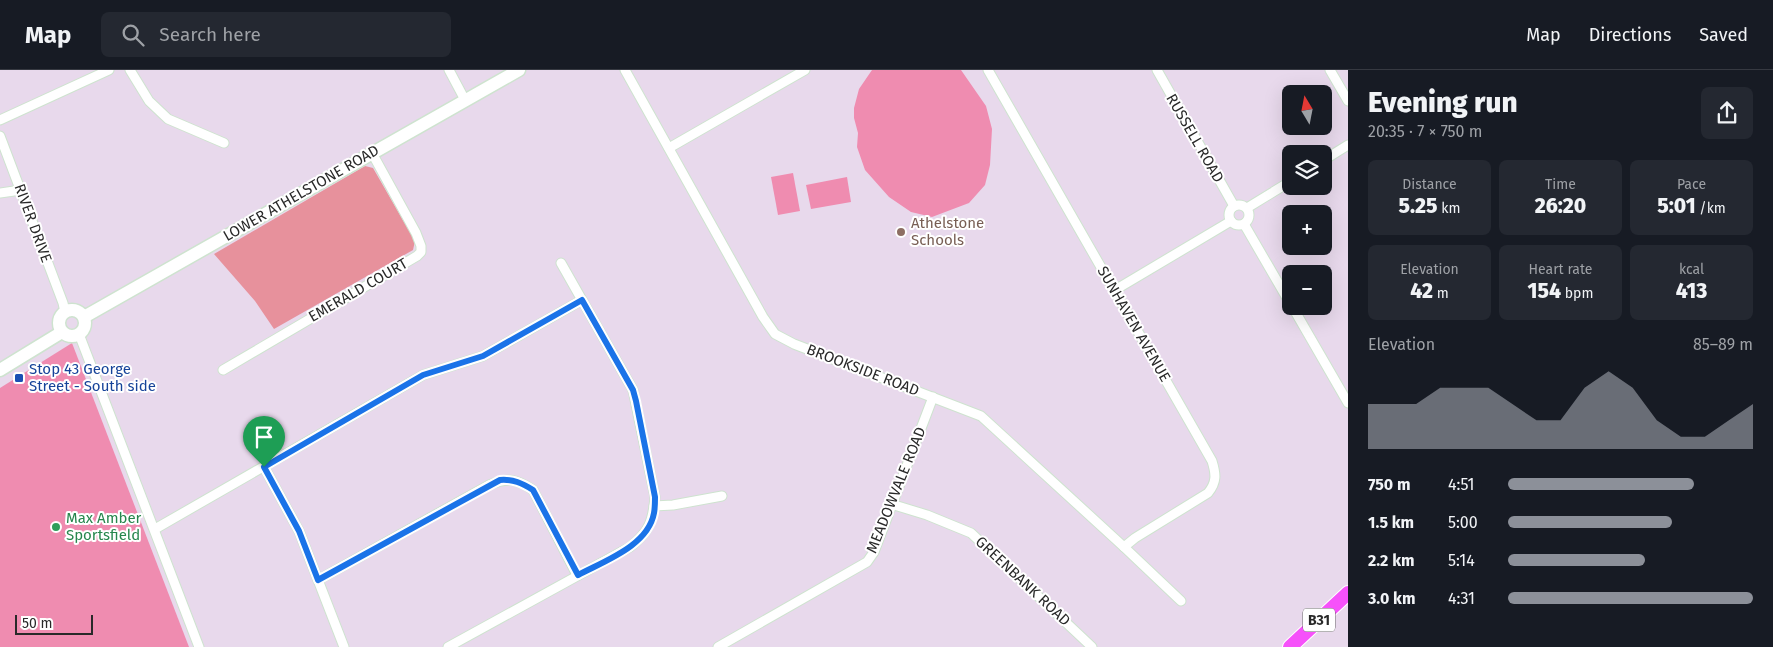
<!DOCTYPE html>
<html lang="en">
<head>
<meta charset="utf-8">
<style>
	body { margin:0; font-family:"Fira Sans",sans-serif; background:#242831; color:#f1f3f6; height:100vh; display:flex; flex-direction:column; font-size:19px; white-space:nowrap }
	* { box-sizing:border-box; margin:0 }
	p { font-size:16px; color:#9ea1a6 }
	.icon { flex:none; width:28px; height:28px; fill:none; stroke:currentColor; stroke-width:2; stroke-linecap:round; stroke-linejoin:round }
	.map { position:relative; flex:1; overflow:hidden }
	.side { display:flex; flex-direction:column; background:#171b24; width:425px }
	.side>* { flex:none }
	.needle { width:32px; rotate:350deg }
	.buttons { position:absolute; left:1282px; top:15px; display:grid; gap:10px }
	.buttons a { display:grid; place-items:center; width:50px; height:50px; border-radius:8px; background:#171b24; box-shadow:0 5px 20px #0002; font-size:25px }
	.scale { position:absolute; left:15px; bottom:12px; width:78px; box-sizing:border-box; padding-left:5px; border:2px solid #292929; border-top:0; font-size:14px; line-height:18px; white-space:nowrap; color:#292929; -webkit-text-stroke:4px #fff; paint-order:stroke }
	.pin { position:absolute; display:grid; place-items:center; width:42px; height:42px; color:#fff; margin:-51px -21px; border-radius:50% 50% 50% 0; rotate:-45deg; box-shadow:0 0 5px #0007 }
	.pin .icon { rotate:45deg }
	.round { display:grid; place-items:center; flex:none; width:52px; height:52px; border-radius:8px; background:#242831 }
	.summary { display:flex; align-items:center; justify-content:space-between; height:85px; padding:0 20px }
	h1 { font-size:28px; font-weight:800; line-height:38px }
	.figures { display:grid; grid-template-columns:repeat(3,1fr); gap:8px; height:85px; padding:5px 20px }
	.figures div { display:grid; align-content:center; border-radius:8px; background:#242831; text-align:center }
	.figures b { font-size:21px; font-weight:800 }
	.figures small { font-size:14px; font-weight:400 }
	.figures p { font-size:14px }
	.chart { height:140px; padding:10px 20px }
	.chart p { display:flex; justify-content:space-between }
	.chart svg { width:100%; height:90px; margin-top:5px; fill:#8c9099; opacity:.7 }
	ul { padding:0 20px; list-style:none; font-size:16px }
	li { display:grid; grid-template-columns:80px 60px 1fr; align-items:center; height:38px }
	li i { height:12px; border-radius:6px; background:#8c9099 }
	header { display:flex; align-items:center; gap:30px; box-sizing:border-box; height:70px; padding:0 25px; background:#171b24; border-bottom:1px solid #363941 }
	header strong { font-size:24px }
	nav { display:flex; gap:28px; margin-inline-start:auto; font-size:18px }
	.search { width:350px; height:45px; background:#242831; display:flex; align-items:center; gap:12px; box-sizing:border-box; padding:0 18px; border-radius:8px; color:#9ea1a6; font-size:19px }
	main { display:flex; flex:1; min-height:0 }
	.map>svg:first-child { display:block }
</style>
</head>
<body>
<header>
<strong>Map</strong>
<div class="search"><svg class="icon" aria-label="search" viewBox="0 0 24 24"><circle cx="10" cy="10" r="6"/><path d="M15 15l6 6"/></svg>Search here</div>
<nav><a>Map</a><a>Directions</a><a>Saved</a></nav>
</header>
<main>
<div class="map">
<svg width="1348" height="577" viewBox="0 0 1348 577">
	<rect width="100%" height="100%" fill="#e8d9ec"/>
	<polygon fill="#e7919c" points="365,96 373,98 415,171 413,180 274,259 255,231 214,184"/>
	<g fill="#ef8cb0">
		<polygon points="872,0 961,0 986,36 992,59 990,95 985,115 969,133 932,147 911,142 889,127 865,100 857,77 858,63 854,48 854,38 859,19"/>
		<polygon points="793,103 800,141 778,145 771,107"/>
		<polygon points="847,107 851,132 811,139 806,115"/>
		<polygon points="72,273 189,577 0,577 0,318"/>
	</g>
	<g fill="none" stroke-linecap="round" stroke-linejoin="round">
		<defs>
			<g id="street">
				<polyline points="130,0 149,31 168,49 224,73"/>
				<polyline points="449,0 465,30"/>
				<polyline points="625,0 763,247 775,264 794,274 981,346 1124,477 1181,531"/>
				<path d="M 988,0 L 1212,391 C 1216,404 1217,412 1208,423 L 1135,468 L 1124,477"/>
				<polyline points="1157,0 1234,136"/>
				<polyline points="1330,0 1348,31"/>
				<polyline points="0,50 109,0"/>
				<polyline points="0,66 63,233 65,242"/>
				<polyline points="669,78 805,0"/>
				<polyline points="1324,90 1348,75"/>
				<polyline points="0,123 21,120"/>
				<circle cx="1239" cy="145" r="10"/>
				<polyline points="1247,138 1291,111"/>
				<polyline points="1244,154 1291,235"/>
				<polyline points="1115,220 1231,151"/>
				<polyline points="1292,236 1348,333"/>
				<polyline points="79,264 199,577"/>
				<polyline points="223,300 417,186 421,182 421,176 416,163 372,83"/>
				<polyline points="264,397 299,461 344,577"/>
				<polyline points="891,434 927,445 971,463 1092,577"/>
				<polyline points="654,436 673,435 722,426"/>
				<polyline points="155,459 423,305 483,286 582,230"/>
				<path d="M 318,510 L 489,415 C 508,407 517,409 533,420 L 577,505"/>
				<path d="M 448,577 L 630,477 C 649,462 653,451 655,427 L 633,320 L 561,193"/>
				<polyline points="718,577 867,492 874,482 933,327"/>
			</g>
			<g id="secondary">
				<circle cx="72" cy="253" r="13"/>
				<polyline points="84,247 519,0"/>
				<polyline points="0,300 62,262"/>
			</g>
			<polyline id="primary" points="1290,577 1348,523"/>
		</defs>
		<use href="#street" stroke="#cee3cf" stroke-width="11"/>
		<use href="#secondary" stroke="#cee3cf" stroke-width="15"/>
		<use href="#primary" stroke="#fff" stroke-width="16"/>
		<use href="#street" stroke="#fff" stroke-width="9"/>
		<use href="#secondary" stroke="#fff" stroke-width="12"/>
		<use href="#primary" stroke="#f651fa" stroke-width="14"/>
	</g>
	<g fill="none" stroke-linecap="round" stroke-linejoin="round">
		<defs>
			<path id="route" d="M 582,230 L 633,320 L 636,331 L 655,427 C 655,432 655,438 654,443 C 648,476 604,491 578,505 L 533,420 C 522,413 513,409 500,410 L 318,510 L 299,461 L 264,397 L 423,305 L 483,286 Z"/>
		</defs>
		<use href="#route" stroke="#fff" stroke-width="10"/>
		<use href="#route" stroke="#1a73e8" stroke-width="6"/>
	</g>
	<circle fill="#8d6e63" stroke="#fff" stroke-width="2" cx="901" cy="162" r="5"/>
	<rect fill="#1a4fb4" stroke="#fff" stroke-width="2" x="14" y="303" width="10" height="10" rx="2.5"/>
	<circle fill="#2e9e5b" stroke="#fff" stroke-width="2" cx="56" cy="457" r="5"/>
	<g text-anchor="middle" stroke-width="4" stroke-linejoin="round" paint-order="stroke">
		<rect fill="#fff" stroke="#696969" stroke-width="1" x="1303" y="538.5" width="32" height="23" rx="4"/>
		<g font-size="14" font-weight="bold" fill="#292929">
			<text x="1319" y="555">B31</text>
		</g>
		<g font-size="15" fill="#292929" stroke="#fff">
			<text transform="translate(1195 68) rotate(60)" y="5">RUSSELL ROAD</text>
			<text transform="translate(301 123) rotate(-30)" y="5">LOWER ATHELSTONE ROAD</text>
			<text transform="translate(33 153) rotate(70)" y="5">RIVER DRIVE</text>
			<text transform="translate(358 220) rotate(-30)" y="5">EMERALD COURT</text>
			<text transform="translate(1134 254) rotate(60)" y="5">SUNHAVEN AVENUE</text>
			<text transform="translate(863 300) rotate(21)" y="5">BROOKSIDE ROAD</text>
			<text transform="translate(896 420) rotate(-68)" y="5">MEADOWVALE ROAD</text>
			<text transform="translate(1023 511) rotate(43)" y="5">GREENBANK ROAD</text>
		</g>
		<g font-size="15" fill="#785e54" stroke="#fff" text-anchor="start">
			<text x="911" y="158">Athelstone<tspan x="911" dy="17">Schools</tspan></text>
		</g>
		<g font-size="15" fill="#164399" stroke="#fff" text-anchor="start">
			<text x="29" y="304">Stop 43 George<tspan x="29" dy="17">Street - South side</tspan></text>
		</g>
		<g font-size="15" fill="#27864d" stroke="#fff" text-anchor="start">
			<text x="66" y="453">Max Amber<tspan x="66" dy="17">Sportsfield</tspan></text>
		</g>
	</g>
</svg>
<div class="buttons">
<a><svg class="needle" viewBox="-14 -14 28 28"><path d="M0-13l5 13h-10z" fill="#e53935"/><path d="M0 13l5-13h-10z" fill="#9ea1a6"/></svg></a>
<a><svg class="icon" aria-label="layers" viewBox="0 0 24 24"><path d="M12 4l9 5-9 5-9-5zM3 14l9 5 9-5"/></svg></a>
<a>+</a>
<a>−</a>
</div>
<div class="scale">50 m</div>
<div class="pin" style="left:264px;top:397px;background:#1e9e55"><svg class="icon" aria-label="arrive" viewBox="0 0 24 24"><path d="M6 21V4h12l-3 4 3 4H6"/></svg></div>
</div>
<section class="side">
<div class="summary"><div><h1>Evening run</h1><p>20:35 · 7 × 750 m</p></div><a class="round"><svg class="icon" aria-label="share" viewBox="0 0 24 24"><path d="M12 15V3M7 8l5-5 5 5M5 13v7h14v-7"/></svg></a></div>
<div class="figures">
<div><p>Distance</p><b>5.25<small> km</small></b></div>
<div><p>Time</p><b>26:20</b></div>
<div><p>Pace</p><b>5:01<small> /km</small></b></div>
</div>
<div class="figures">
<div><p>Elevation</p><b>42<small> m</small></b></div>
<div><p>Heart rate</p><b>154<small> bpm</small></b></div>
<div><p>kcal</p><b>413</b></div>
</div>
<div class="chart"><p><span>Elevation</span>85–89 m</p>
<svg viewBox="0 0 160 44" preserveAspectRatio="none"><path d="M0 44V22L10 22L20 22L30 14L40 14L50 14L60 22L70 30L80 30L90 14L100 6L110 14L120 30L130 38L140 38L150 30L160 22V44z"/></svg>
</div>
<ul>
<li><b>750 m</b>4:51<i style="width:76%"></i></li>
<li><b>1.5 km</b>5:00<i style="width:67%"></i></li>
<li><b>2.2 km</b>5:14<i style="width:56%"></i></li>
<li><b>3.0 km</b>4:31<i style="width:100%"></i></li>
</ul>
</section>
</main>
</body>
</html>
